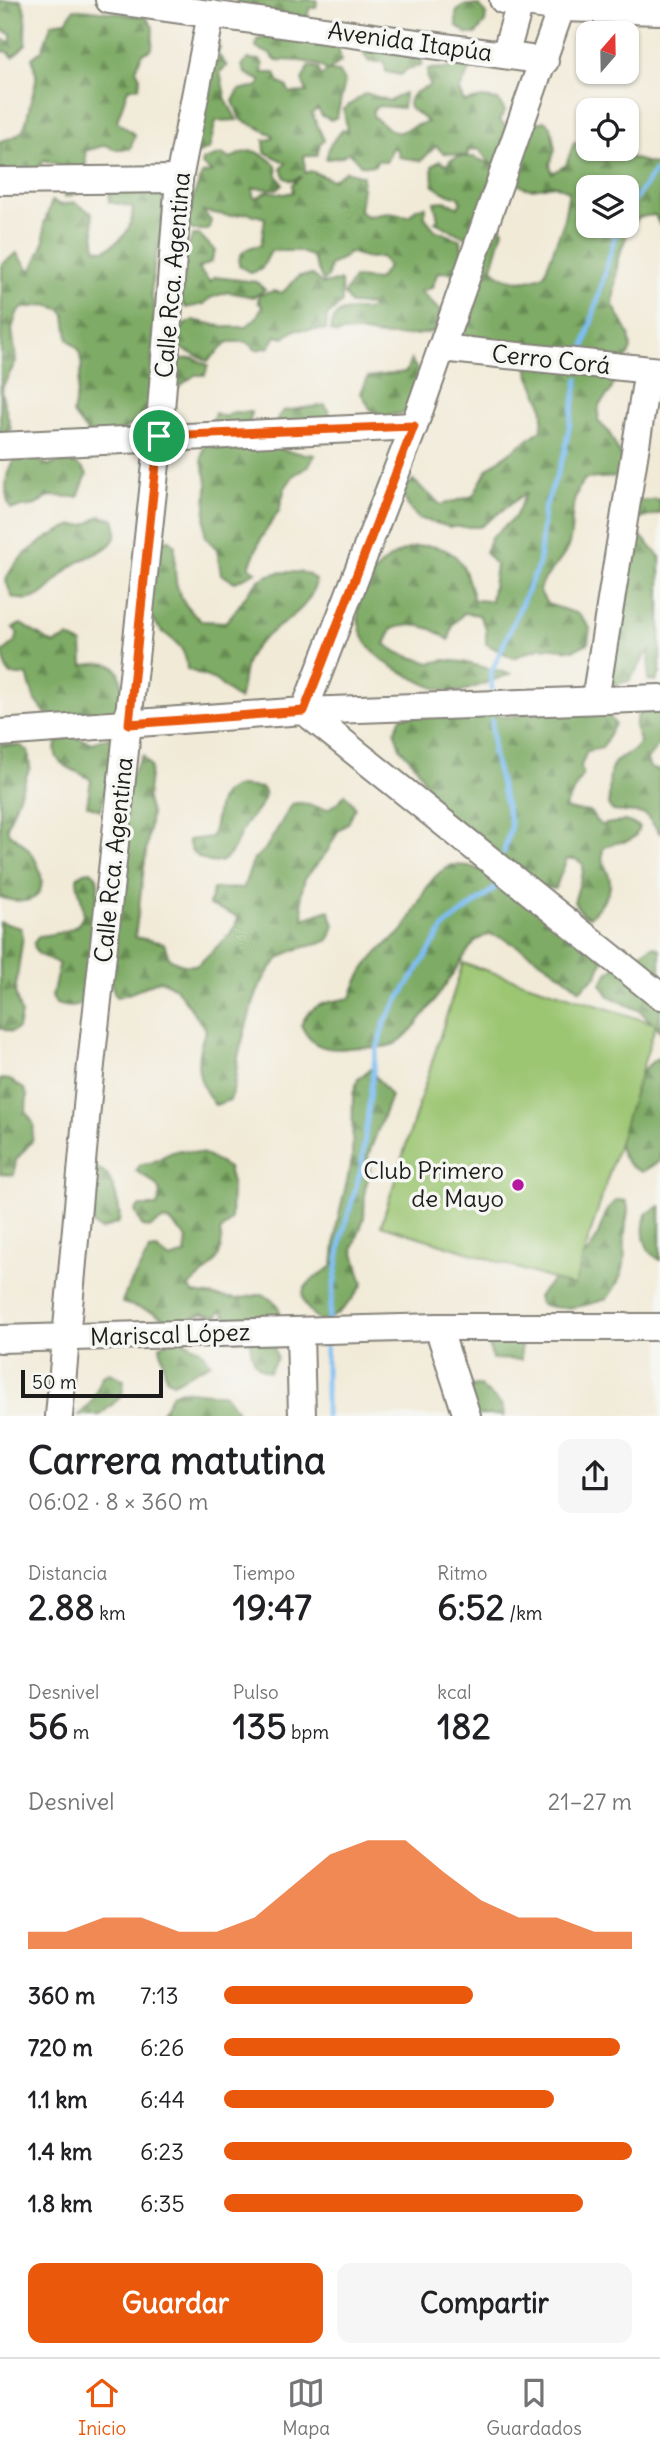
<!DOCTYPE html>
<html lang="es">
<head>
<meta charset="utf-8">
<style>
	body { margin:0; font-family:Delius,sans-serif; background:#f6f6f6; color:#202124; height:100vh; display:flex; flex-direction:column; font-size:26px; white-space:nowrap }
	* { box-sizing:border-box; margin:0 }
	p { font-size:23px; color:#757577 }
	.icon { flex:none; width:38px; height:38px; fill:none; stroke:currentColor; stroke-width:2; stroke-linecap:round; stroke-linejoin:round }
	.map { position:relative; height:1416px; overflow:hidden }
	.drawer { display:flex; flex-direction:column; background:#fff; flex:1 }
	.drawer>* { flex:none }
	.needle { width:46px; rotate:20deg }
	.controls { position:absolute; left:576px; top:21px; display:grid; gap:14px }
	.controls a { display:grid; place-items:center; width:63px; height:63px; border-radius:14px; background:#fff; box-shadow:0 2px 5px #0004; font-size:35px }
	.scale { position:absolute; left:21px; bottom:18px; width:142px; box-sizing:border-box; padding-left:7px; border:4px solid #1c1c1c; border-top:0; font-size:19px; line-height:24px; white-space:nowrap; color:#1c1c1c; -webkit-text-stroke:5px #f6f6f2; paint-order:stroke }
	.pin { position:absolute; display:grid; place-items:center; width:60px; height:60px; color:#fff; margin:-30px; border:4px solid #fff; border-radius:50%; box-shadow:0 2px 7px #0007 }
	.round { display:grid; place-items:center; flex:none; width:74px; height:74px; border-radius:14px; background:#f6f6f6 }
	.head { display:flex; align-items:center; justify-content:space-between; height:119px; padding:0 28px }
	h1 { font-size:38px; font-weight:700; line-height:52px }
	.stats { display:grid; grid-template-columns:repeat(3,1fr); gap:10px; height:119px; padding:7px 28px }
	.stats div { display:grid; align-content:center }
	.stats b { font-size:35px; font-weight:700 }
	.stats small { font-size:19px; font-weight:400 }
	.stats p { font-size:19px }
	.chart { height:196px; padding:14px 28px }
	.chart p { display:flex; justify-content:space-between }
	.chart svg { width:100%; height:126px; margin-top:7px; fill:#ea580c; opacity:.7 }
	.cta { display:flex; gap:14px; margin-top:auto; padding:14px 28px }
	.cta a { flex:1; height:80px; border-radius:14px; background:#ea580c; color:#fff; font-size:28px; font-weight:700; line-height:80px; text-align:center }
	.cta a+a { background:#f6f6f6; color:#202124 }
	ul { padding:0 28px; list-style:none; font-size:23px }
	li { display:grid; grid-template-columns:112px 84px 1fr; align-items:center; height:52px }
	li i { height:18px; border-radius:9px; background:#ea580c }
	.dock { display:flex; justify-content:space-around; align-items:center; height:98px; border-top:2px solid #e0e0e0; background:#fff; font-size:19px; color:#757577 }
	.dock a { display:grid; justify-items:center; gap:4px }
	.dock .selected { color:#ea580c }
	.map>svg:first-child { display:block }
</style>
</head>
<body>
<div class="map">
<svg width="660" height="1416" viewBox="0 0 660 1416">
	<defs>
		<pattern id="forest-firs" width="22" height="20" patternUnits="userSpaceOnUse" patternTransform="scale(1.75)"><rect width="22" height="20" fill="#7eab65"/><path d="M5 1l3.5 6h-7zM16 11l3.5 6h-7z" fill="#668a52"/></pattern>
	</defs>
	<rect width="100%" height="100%" fill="#f6f6f2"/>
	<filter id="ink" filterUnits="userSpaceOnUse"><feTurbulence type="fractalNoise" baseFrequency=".0143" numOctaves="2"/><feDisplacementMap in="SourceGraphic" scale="14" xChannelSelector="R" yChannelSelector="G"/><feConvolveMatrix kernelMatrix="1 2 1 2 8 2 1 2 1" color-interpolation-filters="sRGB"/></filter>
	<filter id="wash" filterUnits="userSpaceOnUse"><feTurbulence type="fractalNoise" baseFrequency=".00686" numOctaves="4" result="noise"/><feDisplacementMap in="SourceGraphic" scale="28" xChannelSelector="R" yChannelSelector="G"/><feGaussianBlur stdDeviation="1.57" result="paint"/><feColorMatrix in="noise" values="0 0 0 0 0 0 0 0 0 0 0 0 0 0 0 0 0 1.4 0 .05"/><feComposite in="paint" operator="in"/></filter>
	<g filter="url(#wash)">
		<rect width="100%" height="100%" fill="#f1ead7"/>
		<g fill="url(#forest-firs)" stroke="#4d6440" stroke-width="2" fill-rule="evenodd">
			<path d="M 21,0 C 29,14 23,29 26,44 L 13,57 L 7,51 L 0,52 L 0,39 L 11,42 L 11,34 L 0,29 L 0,1 Z"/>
			<polygon points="236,0 316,0 317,1 316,8 310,8 307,17 236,8"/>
			<polygon points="465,5 478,5 486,13 485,22 476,34 467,34 456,25 456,12"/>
			<path d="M 74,9 C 98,9 122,15 146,17 L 153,27 L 152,49 L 142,54 L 136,69 L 140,77 L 139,87 L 128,89 L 117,121 L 135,135 L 130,149 L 113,149 L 106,145 L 85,151 C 87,169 89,194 64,197 L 57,164 L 44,160 L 39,168 L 0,183 L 0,141 C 29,136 25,123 31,101 C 36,82 39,79 32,58 L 42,50 L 52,23 L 66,21 Z"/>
			<path d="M 269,35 L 337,39 L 341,61 L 329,71 L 339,72 L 345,81 L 337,117 L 331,120 L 322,116 L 318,109 L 312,113 L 324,140 L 320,144 L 317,156 L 304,156 L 305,173 L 311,171 L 332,180 L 346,171 L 363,176 L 360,211 L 366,216 L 389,213 L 409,216 L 417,208 L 426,207 L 424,216 L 435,230 L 461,240 L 463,259 L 458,273 L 438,272 L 432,288 L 420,291 L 440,311 L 435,331 C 419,336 401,336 385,336 C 367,336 355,327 336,334 L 330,330 C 337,302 350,313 371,309 L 372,305 L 350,304 L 344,294 L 354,278 L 378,280 L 388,267 L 382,257 L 368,258 L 348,252 L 345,257 L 330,265 L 328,277 L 323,281 L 312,256 L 298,251 L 271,251 L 261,270 L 251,273 L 239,266 C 238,251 248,247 261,245 L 265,218 L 248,213 L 229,216 L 203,211 L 211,221 L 208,230 L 193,230 L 183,224 L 202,174 L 212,172 L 202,165 L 203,160 L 222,154 L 230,159 C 250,146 259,150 276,165 L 277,175 L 283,184 L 277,189 L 253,188 L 253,196 L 256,198 L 268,191 L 284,194 L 293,192 L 292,185 L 302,176 L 292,181 L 285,178 L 281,169 L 286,163 L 265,152 L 264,140 L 272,139 L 273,135 L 240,119 L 233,101 L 239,90 L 259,86 L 261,81 L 245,73 L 242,66 L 248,59 L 260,60 L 263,64 L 262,73 L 275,73 L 279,83 L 286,86 L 290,93 L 307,92 L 302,80 L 309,66 L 318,68 L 321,76 L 327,71 C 316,59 290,61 275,60 L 270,54 L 256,48 L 257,40 Z"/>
			<path d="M 216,37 L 220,49 L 217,53 L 227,66 L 220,72 L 226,100 L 237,120 L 216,121 L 209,149 L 194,155 C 178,130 164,119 195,100 Z"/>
			<polygon points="372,47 384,49 395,55 410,52 423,59 421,66 407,69 401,75 386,72 384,62 369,62 364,54"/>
			<path d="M 458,60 L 467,63 L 470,70 L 459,91 L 464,102 L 482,98 L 498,100 L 505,111 L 499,120 L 507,127 L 499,164 L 490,164 L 479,149 L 469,150 L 467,156 L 443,153 L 436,146 L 421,161 L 399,157 L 397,149 L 393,148 L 386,162 L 378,160 L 374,166 L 361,165 L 349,152 L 341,157 L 326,159 L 330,145 L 342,130 L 347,132 L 344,109 L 366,93 L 390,101 L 404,93 L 403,108 L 379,106 L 373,109 L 373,116 C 405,144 393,129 428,122 L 409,107 C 409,91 419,92 431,85 L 427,79 L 428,69 L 449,68 Z"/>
			<path d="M 544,121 L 551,126 L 555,150 L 550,164 L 552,173 L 566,165 L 574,142 L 660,166 L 660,226 L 655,215 L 639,217 L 629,230 L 618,258 L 613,305 L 629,334 L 631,349 L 610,392 L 599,405 L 598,421 L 609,432 L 624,463 L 617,477 L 585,479 C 564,505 578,532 565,553 C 557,567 545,574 539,590 L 547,604 L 579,614 L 590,628 L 588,643 L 574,650 L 541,647 L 513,658 L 486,644 L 486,629 L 479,615 L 464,613 L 453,624 L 449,640 C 432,626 413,621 392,629 L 385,644 L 399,653 L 430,663 L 445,660 L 462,662 L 512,674 C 493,678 475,690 456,692 C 440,693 419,681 406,674 C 300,626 395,517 451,553 C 466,562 469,585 474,600 L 491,601 L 496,565 L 485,552 L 491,538 L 515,517 L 527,492 L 480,527 L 450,527 L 418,518 L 408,506 L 402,492 L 413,480 L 441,505 L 473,496 L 488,468 L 541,430 C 550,393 525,388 526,353 L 469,338 C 441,310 483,253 498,224 L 503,230 L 492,268 C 504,284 527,283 544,275 L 563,224 L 569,191 L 555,185 C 538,187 527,195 514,179 L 516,141 L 536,123 ZM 588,187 L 626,187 L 626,226 L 588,226 Z"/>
			<polygon points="458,157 474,157 496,167 474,233 464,237 435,222 438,219 434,202 445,201 458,207 461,202 459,197 443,192 433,185 432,166 440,161 447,165 450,160"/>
			<path d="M 142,180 L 163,199 L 163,235 L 155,259 L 151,294 L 155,310 L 150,402 L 137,425 L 129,426 L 115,435 L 89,435 L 73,414 L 82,366 L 79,350 L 68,339 L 65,315 L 60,309 L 46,305 L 23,308 L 17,313 L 12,329 L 16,361 L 1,390 L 11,429 L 7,438 L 0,440 L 2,264 L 17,253 L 31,272 L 44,243 L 44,224 L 52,201 L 61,205 L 74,202 L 92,213 L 96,249 L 105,250 C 124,238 132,231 133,207 L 109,202 L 110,187 Z"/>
			<polygon points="193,235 200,235 215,251 211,262 198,268 210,282 215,277 257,282 265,290 253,297 228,292 210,298 204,304 186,308 178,296 182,260"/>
			<polygon points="313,275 322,284 341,281 342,303 327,316 326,330 295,330 284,338 276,336 269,347 256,350 247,342 228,342 208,361 182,349 175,340 184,325 193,320 225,327 246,327 257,317 262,306 258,302 259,295 274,291 282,293 299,276"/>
			<polygon points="193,358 208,365 205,375 195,375 173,391 174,360"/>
			<polygon points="411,360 422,377 404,413 381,417 371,410 361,393 368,377 406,372"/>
			<polygon points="325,405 330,414 325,420 280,425 277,419 283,411"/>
			<polygon points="233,412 251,412 250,423 211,425 215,413 226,417"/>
			<path d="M 257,436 L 285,451 L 315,455 L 308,467 L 294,475 L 285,488 L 279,511 L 261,538 L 249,567 L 256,572 L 235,582 L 221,574 L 217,549 L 205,537 C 204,519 207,502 207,485 C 207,467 198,467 204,446 Z"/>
			<path d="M 32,456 L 48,465 C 63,461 77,459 87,474 L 78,497 L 48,496 L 36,505 L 11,509 C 3,496 5,469 16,458 Z"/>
			<polygon points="660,499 660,513 633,521 638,501"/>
			<path d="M 100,516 L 114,519 C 126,550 89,553 72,566 C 52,581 42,608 12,597 L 6,581 C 13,557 47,537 68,527 C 73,524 79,526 85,525 C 90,523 95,519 100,516 Z"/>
			<polygon points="629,531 638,533 660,557 660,673 656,681 648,680 650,650 629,681 604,687"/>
			<path d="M 170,540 L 175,546 C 175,580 172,596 201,621 L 225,622 C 251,598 248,571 291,572 C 303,572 308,572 316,581 C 309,617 269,625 251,653 C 242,667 244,685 239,700 L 215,680 L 187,669 C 186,648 177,643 163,632 C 157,627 153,619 148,614 L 155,547 L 161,541 Z"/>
			<path d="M 21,624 L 54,644 L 68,637 L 82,644 L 83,666 C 126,656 121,676 123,712 L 50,719 L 34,698 L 27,675 L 11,675 L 6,668 L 3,652 L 15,642 L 18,634 L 13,628 Z"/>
			<path d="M 660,699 L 660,743 L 647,760 L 650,768 L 660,771 L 660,833 L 645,814 L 613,811 L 608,805 C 611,791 606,772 616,761 C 625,752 634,755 640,741 L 635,726 L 639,711 Z"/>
			<path d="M 596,708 L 607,713 L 615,724 L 602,748 L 587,751 L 581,766 L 583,774 L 564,809 L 590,812 L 600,825 L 625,821 L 639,826 C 635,849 616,837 603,849 C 600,864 609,869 610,882 C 612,894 597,909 590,917 L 583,915 L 574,902 L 583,872 L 583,864 L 575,859 L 567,859 L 555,889 L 538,887 L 443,817 L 416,766 L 400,748 L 395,732 L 401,717 L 465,710 L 510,717 L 549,710 Z"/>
			<path d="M 71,736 L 93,743 L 108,737 L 116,737 L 116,772 L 100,810 L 87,805 L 91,780 C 76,768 48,767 57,741 Z"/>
			<path d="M 0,744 L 21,746 L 28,751 L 30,767 L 7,827 L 9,834 C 47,853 61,918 0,897 Z"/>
			<path d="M 143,755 L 151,767 L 147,799 L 151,814 L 135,937 L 164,943 L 169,958 L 183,965 L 198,965 L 232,932 L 239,917 L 209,905 L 213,889 L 243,888 L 254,859 L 266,848 L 292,804 C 316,798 322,824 345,794 L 355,807 L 349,822 L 338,831 L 327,852 L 305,878 L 301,894 L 304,919 L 329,910 L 334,925 L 329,940 C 314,947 296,946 283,956 C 257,974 247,1024 239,1053 C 235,1070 237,1084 230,1100 L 215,1105 C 195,1081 194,1058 206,1030 L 176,988 L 161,980 C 145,985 134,995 116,997 L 110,981 L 118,799 Z"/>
			<path d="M 239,786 L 262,788 L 265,795 C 262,808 255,812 247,822 C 236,837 233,872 204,860 C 194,856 190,850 188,840 L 211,837 C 221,817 211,792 239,786 Z"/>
			<path d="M 452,865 L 469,866 L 524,885 L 603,960 L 597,975 L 580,990 C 567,978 505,934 490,935 C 485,935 479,939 475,941 C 458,964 418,1032 396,1043 C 383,1050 363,1046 349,1048 C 326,1051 311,1047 301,1025 C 311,1002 328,1002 351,998 C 356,978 370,958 387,944 C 392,939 399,936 403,930 C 419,908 425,876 452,865 Z"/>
			<path d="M 91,871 L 97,877 L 98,885 L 91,995 C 78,1008 73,1009 56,1004 L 52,997 L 59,964 C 47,956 35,959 34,943 L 39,936 C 53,934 84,932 83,911 C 83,900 77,890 77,878 L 84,872 Z"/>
			<polygon points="0,922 21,928 23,936 15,992 21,1014 18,1029 11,1032 0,1028"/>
			<polygon points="653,946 660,949 660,1031 640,1011 609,996 601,984 609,971"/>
			<path d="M 660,1057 L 660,1161 L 642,1172 C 627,1166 619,1156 619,1140 C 627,1113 632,1070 660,1057 Z"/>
			<path d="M 370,1069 L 391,1096 L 368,1156 L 370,1172 L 365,1189 L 364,1218 L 353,1249 L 363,1284 C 354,1298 338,1320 320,1321 C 287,1294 306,1283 333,1266 L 337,1223 L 352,1160 L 353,1094 L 358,1079 Z"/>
			<polygon points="0,1079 10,1080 24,1089 27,1095 26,1111 34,1125 32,1141 16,1160 14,1175 0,1174"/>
			<path d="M 181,1150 L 204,1154 L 228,1168 L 232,1183 L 231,1220 L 220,1232 C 227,1260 207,1271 188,1287 L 193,1293 L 237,1299 L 263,1294 L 277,1304 L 280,1312 L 268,1323 L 277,1358 L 269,1372 C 246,1365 252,1343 249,1322 L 225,1316 L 222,1310 L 217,1316 L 202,1313 L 180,1323 L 172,1323 L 153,1312 L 122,1303 C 122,1295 144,1263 149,1250 L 157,1249 L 170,1259 L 185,1254 L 187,1238 L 170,1221 L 163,1220 L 149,1228 L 142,1226 L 135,1211 L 140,1206 L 157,1206 C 166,1186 152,1181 136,1171 L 141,1164 C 157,1165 165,1151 181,1150 Z"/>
			<path d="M 85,1163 C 91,1166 101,1169 106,1174 C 113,1182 122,1211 119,1222 L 101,1230 L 93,1225 L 92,1201 L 80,1178 Z"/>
			<path d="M 617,1200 L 626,1201 C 630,1210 627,1214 626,1223 C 621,1261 633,1263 607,1299 C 583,1306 565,1312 541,1304 L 538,1297 C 552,1274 581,1267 594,1243 C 603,1228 602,1211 617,1200 Z"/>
			<path d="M 660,1206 L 660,1260 C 643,1250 641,1232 646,1214 Z"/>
			<polygon points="505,1337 521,1344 521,1360 492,1359 489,1343 495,1338"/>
			<polygon points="178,1338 200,1349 211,1363 173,1383 166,1378 160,1346"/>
			<polygon points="110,1373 124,1380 122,1396 100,1415 79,1415 93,1400 102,1376"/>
			<polygon points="480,1386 501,1404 504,1415 472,1415 466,1387"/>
			<polygon points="181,1390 226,1395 236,1409 236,1415 160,1415 172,1394"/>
		</g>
		<polygon fill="#9dc673" stroke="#5c7148" stroke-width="2" points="463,963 656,1024 574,1286 381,1225"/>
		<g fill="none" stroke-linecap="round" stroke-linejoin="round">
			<g stroke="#7ebef3" stroke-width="5">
				<polyline points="626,212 660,164"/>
				<polyline points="584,348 618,226"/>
				<polyline points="492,689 491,673 539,564 544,510 564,455 578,379"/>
				<polyline points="492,720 493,753 511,825 504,852"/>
				<polyline points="328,1322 342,1236 361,1169 375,1056 385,1021 445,926 494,889 496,884"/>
				<polyline points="326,1416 326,1338"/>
			</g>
		</g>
	</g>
	<g filter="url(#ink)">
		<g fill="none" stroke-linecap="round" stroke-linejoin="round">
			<defs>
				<g id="minor">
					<polyline points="109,0 545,61"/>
					<polyline points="503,0 562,8 660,11"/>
					<polyline points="564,0 414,426 304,711 660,996"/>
					<polyline points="505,55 521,0"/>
					<polyline points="0,181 179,179"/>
					<polyline points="441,348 660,371"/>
					<polyline points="0,446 414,426"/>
					<polyline points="595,700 648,370"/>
					<polyline points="0,733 304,711 660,698"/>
					<polyline points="438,1327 467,1416"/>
					<polyline points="300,1332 302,1416"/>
					<polyline points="0,1339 438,1327 660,1327"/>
					<polyline points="59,1416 90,1074 159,436 179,179 211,14"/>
				</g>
			</defs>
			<use href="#minor" stroke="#86837a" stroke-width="30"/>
			<use href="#minor" stroke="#fff" stroke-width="26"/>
		</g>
	</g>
	<g fill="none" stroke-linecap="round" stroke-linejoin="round" filter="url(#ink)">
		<defs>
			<polygon id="route" points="414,426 304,711 129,724 159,436"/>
		</defs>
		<use href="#route" stroke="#fff" stroke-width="14"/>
		<use href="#route" stroke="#ea580c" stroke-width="9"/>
	</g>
	<circle fill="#b5179e" stroke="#f6f6f2" stroke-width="2.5" cx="518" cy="1185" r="7"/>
	<g text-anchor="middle" stroke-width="7" stroke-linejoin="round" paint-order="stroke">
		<g font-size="24" fill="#1c1c1c" stroke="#f6f6f2">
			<text transform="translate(410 42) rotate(8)" y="8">Avenida Itapúa</text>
			<text transform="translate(173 275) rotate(-85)" y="8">Calle Rca. Agentina</text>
			<text transform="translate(551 360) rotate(6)" y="8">Cerro Corá</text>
			<text transform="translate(114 860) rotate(-84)" y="8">Calle Rca. Agentina</text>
			<text transform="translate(170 1335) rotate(-2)" y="8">Mariscal López</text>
		</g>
		<g font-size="24" fill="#1c1c1c" stroke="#f6f6f2" text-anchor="end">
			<text x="504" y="1179">Club Primero<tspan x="504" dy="28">de Mayo</tspan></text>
		</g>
	</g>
</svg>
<div class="controls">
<a><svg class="needle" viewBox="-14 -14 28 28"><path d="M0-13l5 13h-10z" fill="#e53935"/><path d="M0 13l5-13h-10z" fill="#757577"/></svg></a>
<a><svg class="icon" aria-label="locate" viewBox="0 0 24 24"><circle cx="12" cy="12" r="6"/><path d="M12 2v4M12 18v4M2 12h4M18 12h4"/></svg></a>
<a><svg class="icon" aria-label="layers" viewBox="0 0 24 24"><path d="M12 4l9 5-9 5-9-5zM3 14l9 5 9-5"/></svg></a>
</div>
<div class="scale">50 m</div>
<div class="pin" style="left:159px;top:436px;background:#1e9e55"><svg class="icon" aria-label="arrive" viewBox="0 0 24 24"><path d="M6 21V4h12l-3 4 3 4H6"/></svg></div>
</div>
<section class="drawer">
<div class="head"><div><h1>Carrera matutina</h1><p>06:02 · 8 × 360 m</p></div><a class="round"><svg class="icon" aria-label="share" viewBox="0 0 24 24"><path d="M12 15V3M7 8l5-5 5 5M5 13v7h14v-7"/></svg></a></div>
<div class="stats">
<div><p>Distancia</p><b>2.88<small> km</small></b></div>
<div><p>Tiempo</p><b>19:47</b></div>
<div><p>Ritmo</p><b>6:52<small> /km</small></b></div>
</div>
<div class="stats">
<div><p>Desnivel</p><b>56<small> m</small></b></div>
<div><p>Pulso</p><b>135<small> bpm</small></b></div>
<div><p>kcal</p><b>182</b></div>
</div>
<div class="chart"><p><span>Desnivel</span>21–27 m</p>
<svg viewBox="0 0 160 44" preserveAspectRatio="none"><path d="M0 44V38L10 38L20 33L30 33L40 38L50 38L60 33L70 22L80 11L90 6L100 6L110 17L120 27L130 33L140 33L150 38L160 38V44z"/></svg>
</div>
<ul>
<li><b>360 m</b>7:13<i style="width:61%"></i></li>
<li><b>720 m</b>6:26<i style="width:97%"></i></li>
<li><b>1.1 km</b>6:44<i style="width:81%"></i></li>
<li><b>1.4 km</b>6:23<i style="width:100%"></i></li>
<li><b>1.8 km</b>6:35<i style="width:88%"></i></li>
</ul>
<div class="cta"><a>Guardar</a><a>Compartir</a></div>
</section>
<nav class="dock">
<a class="selected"><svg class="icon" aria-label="home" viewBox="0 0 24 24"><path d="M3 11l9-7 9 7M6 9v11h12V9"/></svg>Inicio</a>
<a><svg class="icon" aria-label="map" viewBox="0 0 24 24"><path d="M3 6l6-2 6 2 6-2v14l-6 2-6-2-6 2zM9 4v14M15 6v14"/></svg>Mapa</a>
<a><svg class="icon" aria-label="saved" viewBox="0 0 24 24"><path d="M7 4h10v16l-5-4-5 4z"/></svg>Guardados</a>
</nav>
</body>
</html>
